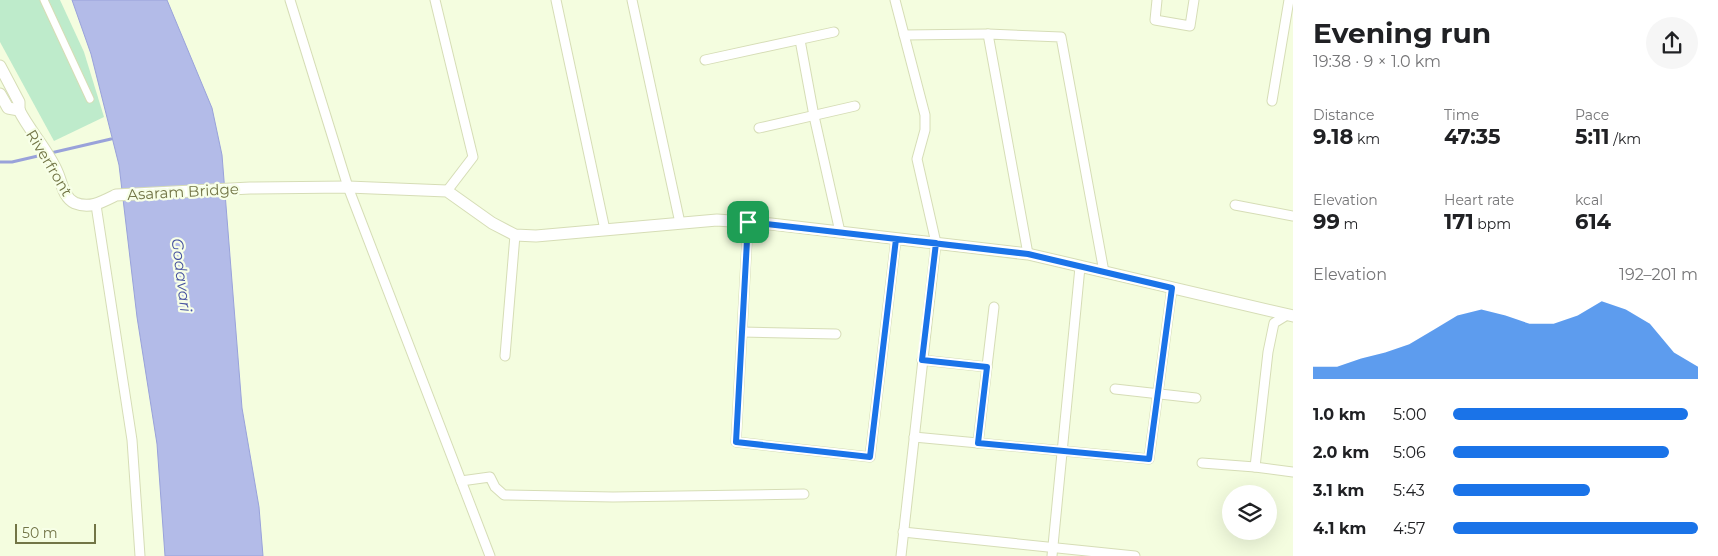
<!DOCTYPE html>
<html lang="en">
<head>
<meta charset="utf-8">
<style>
	body { margin:0; font-family:Montserrat,sans-serif; background:#f6f6f6; color:#202124; height:100vh; display:flex; flex-direction:column; font-size:19px; white-space:nowrap }
	* { box-sizing:border-box; margin:0 }
	p { font-size:16px; color:#757577 }
	.icon { flex:none; width:28px; height:28px; fill:none; stroke:currentColor; stroke-width:2; stroke-linecap:round; stroke-linejoin:round }
	.map { position:relative; flex:1; overflow:hidden }
	.details { display:flex; flex-direction:column; background:#fff; width:425px }
	.details>* { flex:none }
	.controls { position:absolute; left:1222px; top:485px; display:grid; gap:10px }
	.controls a { display:grid; place-items:center; width:55px; height:55px; border-radius:50%; background:#fff; box-shadow:0 5px 20px #0002; font-size:25px }
	.scale { position:absolute; left:15px; bottom:12px; width:81px; box-sizing:border-box; padding-left:5px; border:2px solid #727546; border-top:0; font-size:14px; line-height:18px; white-space:nowrap; color:#727546; -webkit-text-stroke:4px #f7ffe7; paint-order:stroke }
	.pin { position:absolute; display:grid; place-items:center; width:42px; height:42px; color:#fff; margin:-21px; border-radius:10px; box-shadow:0 2px 8px #0006 }
	.round { display:grid; place-items:center; flex:none; width:52px; height:52px; border-radius:26px; background:#f6f6f6 }
	.headline { display:flex; align-items:center; justify-content:space-between; height:85px; padding:0 20px }
	h1 { font-size:28px; font-weight:700; line-height:38px }
	.figures { display:grid; grid-template-columns:repeat(3,1fr); gap:8px; height:85px; padding:5px 20px }
	.figures div { display:grid; align-content:center }
	.figures b { font-size:21px; font-weight:700 }
	.figures small { font-size:14px; font-weight:400 }
	.figures p { font-size:14px }
	.chart { height:140px; padding:10px 20px }
	.chart p { display:flex; justify-content:space-between }
	.chart svg { width:100%; height:90px; margin-top:5px; fill:#1a73e8; opacity:.7 }
	ul { padding:0 20px; list-style:none; font-size:16px }
	li { display:grid; grid-template-columns:80px 60px 1fr; align-items:center; height:38px }
	li i { height:12px; border-radius:6px; background:#1a73e8 }
	main { display:flex; flex:1; min-height:0 }
	.map>svg:first-child { display:block }
</style>
</head>
<body>
<main>
<div class="map">
<svg width="1293" height="556" viewBox="0 0 1293 556">
	<rect width="100%" height="100%" fill="#f4fddf"/>
	<polygon fill="#beebcb" points="0,0 60,0 84,52 104,117 54,141 0,42"/>
	<polygon fill="#b3bbe8" stroke="#99a2da" points="72,0 167,0 212,108 222,155 242,408 259,507 263,556 165,556 157,444 137,317 119,165 91,54"/>
	<g fill="none" stroke-linecap="round" stroke-linejoin="round">
		<polyline stroke="#99a2da" stroke-width="3" points="0,162 12,162 111,139"/>
		<defs>
			<polyline id="pedestrian" points="44,0 90,99"/>
			<g id="minor">
				<polyline points="290,0 348,187 490,556"/>
				<polyline points="435,0 473,157 447,191"/>
				<polyline points="556,0 605,230"/>
				<polyline points="632,0 680,223"/>
				<polyline points="895,0 925,115 925,130 917,159 936,243 901,556"/>
				<polyline points="1157,0 1155,20 1190,26 1194,0"/>
				<polyline points="904,35 988,34"/>
				<polyline points="800,40 814,116 840,232"/>
				<polyline points="705,60 834,32"/>
				<polyline points="1272,101 1289,0"/>
				<polyline points="759,128 855,106"/>
				<polyline points="96,205 132,440 140,556"/>
				<polyline points="1235,205 1293,216"/>
				<polyline points="748,222 736,442 870,457 896,239"/>
				<polyline points="1028,254 988,34 1061,37 1104,272"/>
				<polyline points="1287,315 1274,323 1268,352 1255,467 1293,472"/>
				<polyline points="742,332 836,334"/>
				<polyline points="505,356 515,235"/>
				<polyline points="922,360 987,367"/>
				<polyline points="1115,389 1196,398"/>
				<polyline points="914,437 1149,459 1172,288"/>
				<polyline points="978,443 994,307"/>
				<polyline points="1202,463 1255,467"/>
				<polyline points="461,481 490,477 495,487 504,495 613,497 804,494"/>
				<polyline points="903,532 1135,556"/>
				<polyline points="1052,556 1080,267"/>
			</g>
			<g id="tertiary">
				<polyline points="0,66 19,102 19,110"/>
				<polyline points="0,94 8,108 19,110"/>
				<path d="M 19,110 C 30,132 49,151 58,174 C 62,184 64,198 75,203 C 90,209 102,202 116,195 L 250,188 L 348,187 L 447,191 L 492,223 L 515,235 L 536,236 L 717,220 L 771,224 L 1028,254 L 1293,316"/>
			</g>
		</defs>
		<use href="#pedestrian" stroke="#d6ddb6" stroke-width="9"/>
		<use href="#minor" stroke="#d6ddb6" stroke-width="11"/>
		<use href="#tertiary" stroke="#d6ddb6" stroke-width="13"/>
		<use href="#pedestrian" stroke="#fff" stroke-width="7"/>
		<use href="#minor" stroke="#fff" stroke-width="9"/>
		<use href="#tertiary" stroke="#fff" stroke-width="11"/>
	</g>
	<g fill="none" stroke-linecap="round" stroke-linejoin="round">
		<defs>
			<polyline id="route" points="748,222 1028,254 1172,288 1149,459 978,443 987,367 922,360 936,243 896,239 870,457 736,442 748,222"/>
		</defs>
		<use href="#route" stroke="#fff" stroke-width="10"/>
		<use href="#route" stroke="#1a73e8" stroke-width="6"/>
	</g>
	<g text-anchor="middle" stroke-width="4.5" stroke-linejoin="round" paint-order="stroke">
		<g font-size="15" fill="#727546" stroke="#f7ffe7">
			<text transform="translate(49 163) rotate(59)" y="5">Riverfront</text>
			<text transform="translate(183 192) rotate(-3)" y="5">Asaram Bridge</text>
		</g>
		<g font-size="16" font-style="italic" fill="#46529f" stroke="#f7ffe7">
			<text transform="translate(182 275) rotate(83)" y="6">Godavari</text>
		</g>
	</g>
</svg>
<div class="controls">
<a><svg class="icon" aria-label="layers" viewBox="0 0 24 24"><path d="M12 4l9 5-9 5-9-5zM3 14l9 5 9-5"/></svg></a>
</div>
<div class="scale">50 m</div>
<div class="pin" style="left:748px;top:222px;background:#1e9e55"><svg class="icon" aria-label="arrive" viewBox="0 0 24 24"><path d="M6 21V4h12l-3 4 3 4H6"/></svg></div>
</div>
<section class="details">
<div class="headline"><div><h1>Evening run</h1><p>19:38 · 9 × 1.0 km</p></div><a class="round"><svg class="icon" aria-label="share" viewBox="0 0 24 24"><path d="M12 15V3M7 8l5-5 5 5M5 13v7h14v-7"/></svg></a></div>
<div class="figures">
<div><p>Distance</p><b>9.18<small> km</small></b></div>
<div><p>Time</p><b>47:35</b></div>
<div><p>Pace</p><b>5:11<small> /km</small></b></div>
</div>
<div class="figures">
<div><p>Elevation</p><b>99<small> m</small></b></div>
<div><p>Heart rate</p><b>171<small> bpm</small></b></div>
<div><p>kcal</p><b>614</b></div>
</div>
<div class="chart"><p><span>Elevation</span>192–201 m</p>
<svg viewBox="0 0 160 44" preserveAspectRatio="none"><path d="M0 44V38L10 38L20 34L30 31L40 27L50 20L60 13L70 10L80 13L90 17L100 17L110 13L120 6L130 10L140 17L150 31L160 38V44z"/></svg>
</div>
<ul>
<li><b>1.0 km</b>5:00<i style="width:96%"></i></li>
<li><b>2.0 km</b>5:06<i style="width:88%"></i></li>
<li><b>3.1 km</b>5:43<i style="width:56%"></i></li>
<li><b>4.1 km</b>4:57<i style="width:100%"></i></li>
</ul>
</section>
</main>
</body>
</html>
